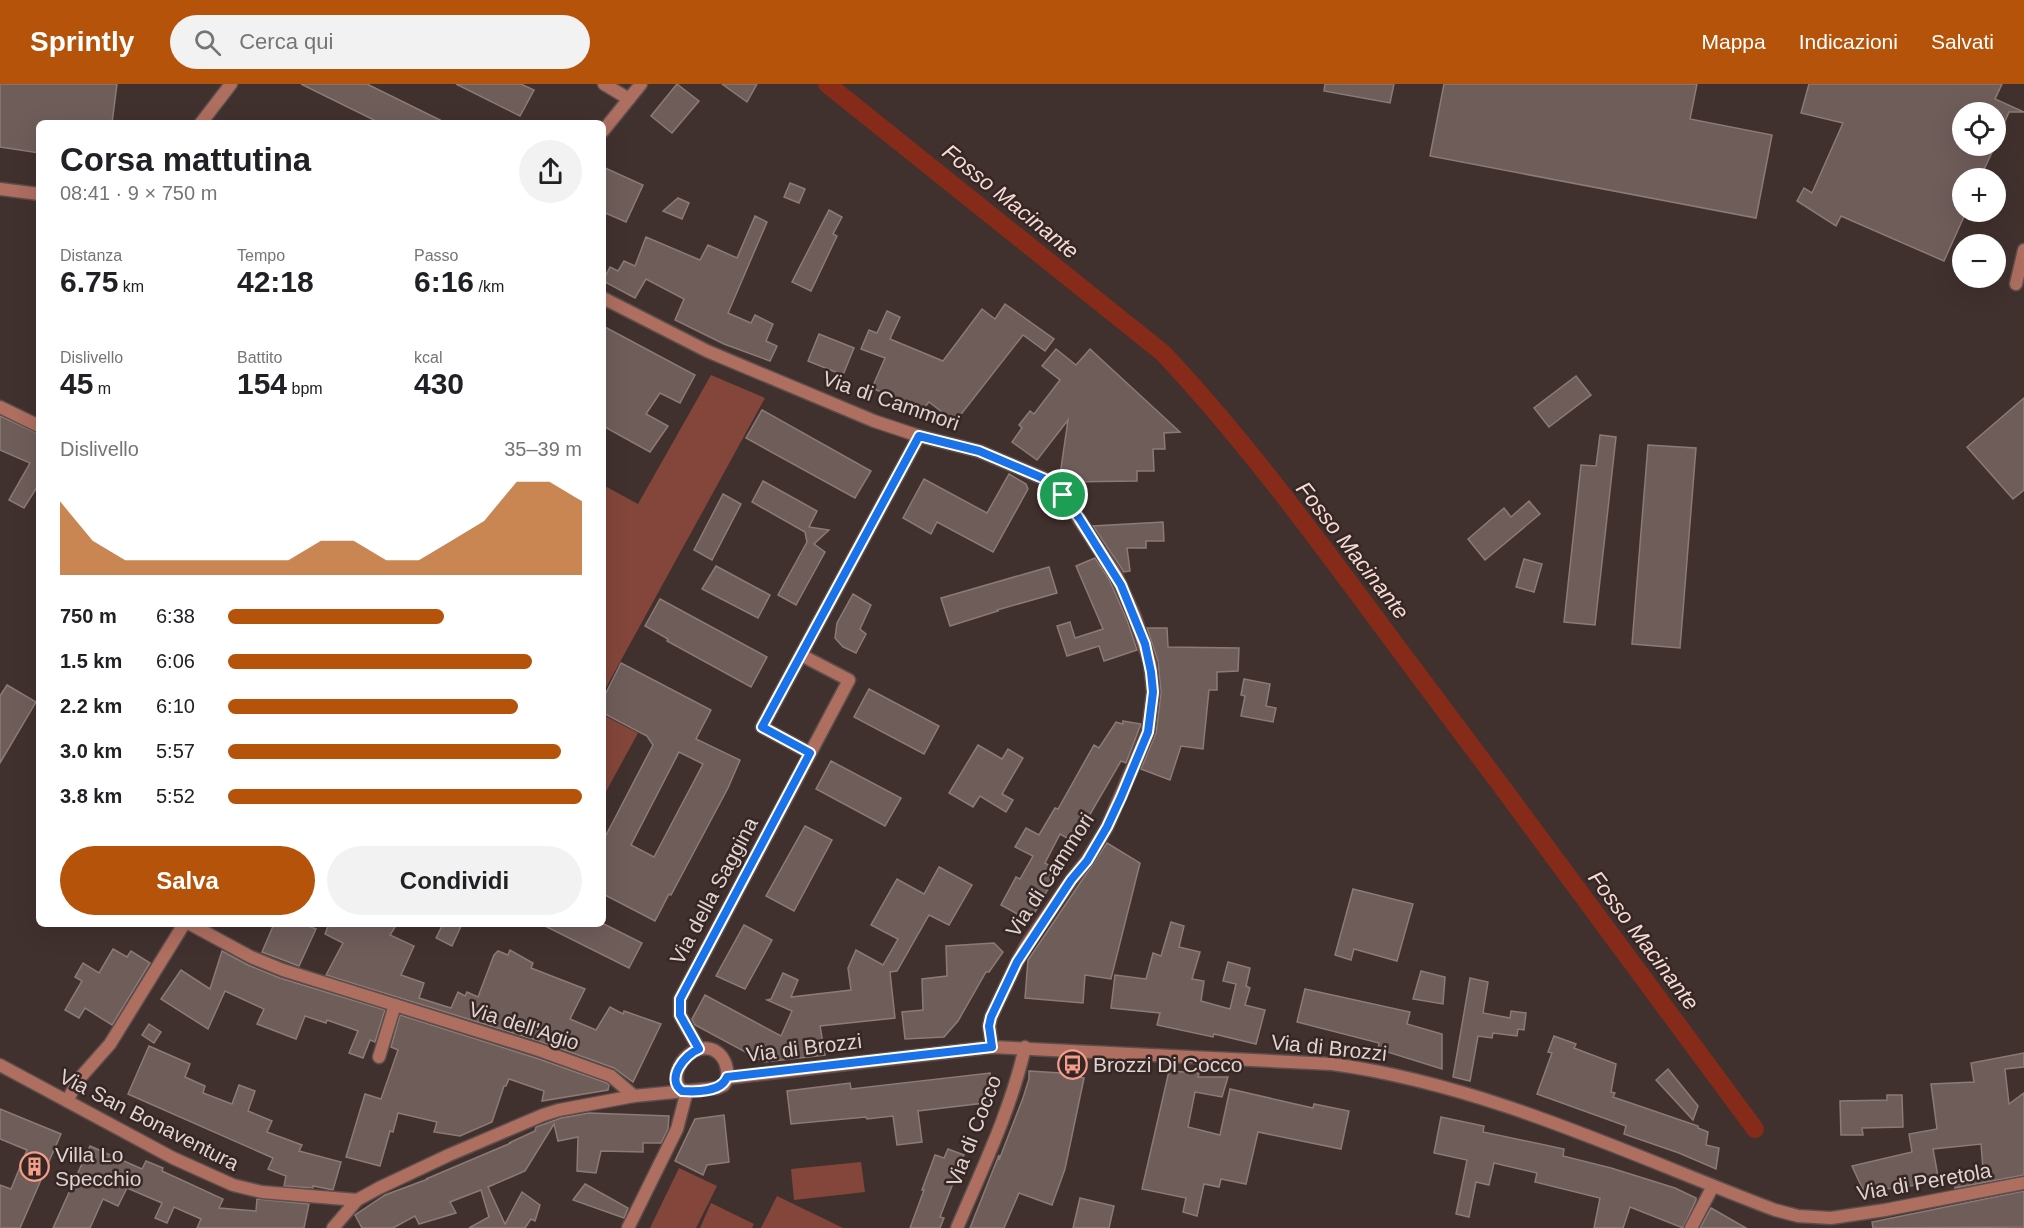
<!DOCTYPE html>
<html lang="it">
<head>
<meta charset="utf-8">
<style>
	body { margin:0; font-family:Arial,sans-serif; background:#f2f2f2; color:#202124; height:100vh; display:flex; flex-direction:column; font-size:22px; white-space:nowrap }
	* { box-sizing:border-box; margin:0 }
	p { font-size:20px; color:#757577 }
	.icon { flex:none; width:33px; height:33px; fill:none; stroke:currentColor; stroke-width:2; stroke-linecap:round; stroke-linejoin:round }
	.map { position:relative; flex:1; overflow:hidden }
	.details { position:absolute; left:36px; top:36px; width:570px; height:807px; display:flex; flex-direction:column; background:#fff; border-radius:9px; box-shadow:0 6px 24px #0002 }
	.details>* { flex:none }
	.buttons { position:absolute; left:1952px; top:18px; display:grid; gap:12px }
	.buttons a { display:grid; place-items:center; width:54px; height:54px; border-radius:50%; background:#fff; box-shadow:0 6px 24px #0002; font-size:30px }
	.pin { position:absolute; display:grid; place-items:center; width:51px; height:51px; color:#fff; margin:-26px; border:3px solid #fff; border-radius:50%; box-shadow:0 2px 6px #0007 }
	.round { display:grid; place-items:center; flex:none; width:63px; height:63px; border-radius:32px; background:#f2f2f2 }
	.headline { display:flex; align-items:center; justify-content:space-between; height:102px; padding:0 24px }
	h1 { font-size:33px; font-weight:700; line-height:45px }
	.stats { display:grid; grid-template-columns:repeat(3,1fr); gap:9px; height:102px; padding:6px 24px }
	.stats div { display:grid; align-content:center }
	.stats b { font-size:30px; font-weight:700 }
	.stats small { font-size:16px; font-weight:400 }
	.stats p { font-size:16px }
	.chart { height:168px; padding:12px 24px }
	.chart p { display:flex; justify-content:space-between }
	.chart svg { width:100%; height:108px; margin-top:6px; fill:#b45309; opacity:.7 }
	.cta { display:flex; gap:12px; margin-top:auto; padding:12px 24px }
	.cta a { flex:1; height:69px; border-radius:36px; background:#b45309; color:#fff; font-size:24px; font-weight:700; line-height:69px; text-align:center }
	.cta a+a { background:#f2f2f2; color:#202124 }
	ul { padding:0 24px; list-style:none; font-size:20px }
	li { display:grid; grid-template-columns:96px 72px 1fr; align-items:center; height:45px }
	li i { height:15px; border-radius:8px; background:#b45309 }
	header { display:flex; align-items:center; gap:36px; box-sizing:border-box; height:84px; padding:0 30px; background:#b45309; color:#fff }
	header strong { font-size:28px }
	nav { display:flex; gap:33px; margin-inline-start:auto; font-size:21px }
	.search { width:420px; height:54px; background:#f2f2f2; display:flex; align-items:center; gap:15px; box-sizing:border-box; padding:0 21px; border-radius:33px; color:#757577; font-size:22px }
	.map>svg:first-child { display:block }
</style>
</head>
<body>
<header>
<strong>Sprintly</strong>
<div class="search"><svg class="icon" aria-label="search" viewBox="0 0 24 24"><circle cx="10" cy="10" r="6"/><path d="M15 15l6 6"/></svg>Cerca qui</div>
<nav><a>Mappa</a><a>Indicazioni</a><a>Salvati</a></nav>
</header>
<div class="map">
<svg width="2024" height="1144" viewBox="0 0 2024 1144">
	<rect width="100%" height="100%" fill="#41312e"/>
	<g fill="#84463a">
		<polygon points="711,291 765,314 603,609 603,401 638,420"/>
		<polygon points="603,631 638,649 603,713"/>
		<polygon points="861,1078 865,1108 794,1116 791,1085"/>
		<polygon points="679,1084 717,1102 696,1144 650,1144"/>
		<polygon points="777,1112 843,1144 761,1144"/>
		<polygon points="711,1119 754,1140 752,1144 700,1144"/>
	</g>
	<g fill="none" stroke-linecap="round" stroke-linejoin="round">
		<path stroke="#862a19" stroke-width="18" d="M 827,0 L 1163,269 C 1255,367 1333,477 1413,584 C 1528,737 1642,891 1755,1045"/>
	</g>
	<g fill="#6f5d5a" stroke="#8c7a76" stroke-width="1.5" fill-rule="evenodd">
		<polygon points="0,0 117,0 112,39 39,39 39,69 0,63"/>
		<polygon points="301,0 367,0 446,39 380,39"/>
		<polygon points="456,0 521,0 534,6 520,32"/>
		<polygon points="677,0 699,17 672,49 651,32"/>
		<polygon points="722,0 757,0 747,18"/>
		<polygon points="1325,0 1394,0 1390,19 1324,7"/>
		<polygon points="1444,0 1697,0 1690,35 1772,51 1756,134 1430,72"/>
		<polygon points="1809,0 2002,0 1995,15 2024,28 2009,28 1995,61 1995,28 1962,28 1962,62 1995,62 1980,94 1962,94 1962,128 1966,128 1944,177 1841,132 1836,142 1797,117 1804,104 1812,109 1843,39 1801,29"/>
		<polygon points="603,83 643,101 626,138 603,128"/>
		<polygon points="790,99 805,105 799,119 784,113"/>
		<polygon points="678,114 689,119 682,135 663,127"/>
		<polygon points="829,126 842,133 833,150 837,152 811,207 792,198"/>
		<polygon points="755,132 767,138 728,229 751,239 755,231 773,240 766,257 777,262 770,277 724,260 675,236 684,215 646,195 635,214 603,197 610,183 618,187 624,177 635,182 646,153 700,176 708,161 737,174"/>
		<polygon points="1005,220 1054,255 1045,267 1023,251 955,338 929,318 918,331 897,315 872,304 885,274 861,265 869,246 877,249 887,227 900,233 890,255 943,277 982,225 995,235"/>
		<polygon points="603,242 695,291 680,319 660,309 646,330 668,342 650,368 603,342"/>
		<polygon points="819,250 854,264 843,291 808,277"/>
		<polygon points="1056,265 1076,281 1090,265 1180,348 1164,349 1165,365 1153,365 1154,387 1137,387 1137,397 1065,398 1060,391 1068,336 1037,376 1012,358 1022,344 1019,341 1030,327 1034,330 1060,296 1042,282"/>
		<polygon points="1576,292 1591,311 1549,343 1534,324"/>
		<polygon points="2024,314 2024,406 2013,415 1967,363"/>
		<polygon points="762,326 871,387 855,414 746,354"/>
		<polygon points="0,332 39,350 39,400 24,424 9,416 30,379 0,366"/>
		<polygon points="1600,351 1616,353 1595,541 1564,538 1581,381 1596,382"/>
		<polygon points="1648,361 1696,364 1680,564 1632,560"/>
		<polygon points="1009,390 1026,400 1028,405 993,468 937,438 931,450 903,434 924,395 987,429"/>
		<polygon points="763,397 817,427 809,443 829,446 814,460 825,468 796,521 778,511 807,458 805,448 752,418"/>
		<polygon points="723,410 741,420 712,476 694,466"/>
		<polygon points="1529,417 1540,430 1485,476 1468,455 1504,424 1511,433"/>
		<polygon points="1163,438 1164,457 1146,457 1146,464 1127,464 1130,487 1124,488 1093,442"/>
		<polygon points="1095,474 1109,495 1127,536 1137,566 1104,577 1099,562 1067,572 1057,542 1070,538 1075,554 1103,545 1076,482"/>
		<polygon points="1524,475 1542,480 1534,508 1516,503"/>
		<polygon points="716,482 770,511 758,534 702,505"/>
		<polygon points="1049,483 1057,509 997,526 998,527 950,542 941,514"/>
		<polygon points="853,510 871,521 860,545 866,550 856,569 843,563 835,554 837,539"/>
		<polygon points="660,515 767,573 751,603 667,557 668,555 645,542"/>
		<polygon points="1147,544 1167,544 1168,563 1239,564 1238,587 1217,588 1217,606 1209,606 1203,665 1181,662 1170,696 1141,685 1156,649 1161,609 1158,577"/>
		<path d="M 621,579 L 711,626 L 696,655 L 740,676 L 728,704 L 671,811 L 669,810 L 655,837 L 603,810 L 603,757 L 653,661 L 647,652 L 603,629 L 603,615 ZM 679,668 L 703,680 L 654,773 L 631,761 Z"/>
		<polygon points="1244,595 1270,600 1266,622 1276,624 1273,638 1241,632 1245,612 1241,611"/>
		<polygon points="7,601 36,618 0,679 0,612"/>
		<polygon points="869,605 939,642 924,670 854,633"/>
		<polygon points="1123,637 1141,640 1126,679 1121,677 1074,758 1060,750 1045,779 1058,787 1030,837 1001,821 1016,793 1020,795 1033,772 1015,763 1026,744 1039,751 1055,724 1058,725 1094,661 1099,664 1116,638 1123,640"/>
		<polygon points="978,661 1002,675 1008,665 1023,674 1002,710 1013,716 1006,728 980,712 973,723 949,709"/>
		<polygon points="831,677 901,714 885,742 816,705"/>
		<polygon points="805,742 832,756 794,827 766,812"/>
		<polygon points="1107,759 1140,779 1111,895 1085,891 1083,919 1025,914 1028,876"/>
		<polygon points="939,783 972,801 949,841 929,831 897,887 890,888 895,934 820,942 825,971 764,978 695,941 692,935 705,911 781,952 792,927 767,916 771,915 783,889 798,896 791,913 851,906 848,884 856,866 883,881 898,855 871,841 897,795 924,810"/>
		<polygon points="1353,805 1413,820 1397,877 1354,865 1351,876 1335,871"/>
		<polygon points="1171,838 1184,842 1179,863 1200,868 1192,895 1204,897 1201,917 1230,925 1236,900 1223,897 1228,878 1250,884 1246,902 1250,904 1245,921 1265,926 1256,960 1214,950 1213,953 1157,941 1160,929 1111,924 1115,891 1146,895 1153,869 1161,872"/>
		<polygon points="274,840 303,840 316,845 299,882 262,868"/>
		<polygon points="329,840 397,840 390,851 414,862 401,891 424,899 419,914 451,924 458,908 465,912 467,908 478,913 494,871 498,867 508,871 510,866 533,879 531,884 585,905 570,935 596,946 610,923 623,930 624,927 661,940 633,998 614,984 542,958 326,891 343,859 325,850"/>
		<polygon points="443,840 462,840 452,862 436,854"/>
		<polygon points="541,840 604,840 642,859 629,884"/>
		<polygon points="744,841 772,856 745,905 716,892"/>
		<polygon points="994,859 1003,868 989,888 986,888 958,937 944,953 905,955 902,928 923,926 922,895 947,892 946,862"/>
		<polygon points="113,865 127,873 131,867 150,879 112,941 85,924 79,934 65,926 82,897 75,893 83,879 99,889"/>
		<polygon points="222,867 248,881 280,894 385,926 375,958 370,956 363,974 349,969 358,947 327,936 326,939 305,932 296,955 257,940 264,925 225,907 208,945 161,915 181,886 210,905"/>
		<polygon points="1421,887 1445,893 1443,920 1413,915"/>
		<polygon points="1470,894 1488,898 1483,929 1510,934 1511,927 1526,929 1524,946 1518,945 1517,952 1493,949 1492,954 1478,952 1470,997 1453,993"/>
		<polygon points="1305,905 1410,928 1407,940 1442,950 1442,985 1378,965 1379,959 1297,938"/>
		<polygon points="400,931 536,974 607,999 609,1001 608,1006 542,1017 544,1007 509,995 506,1002 504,1002 492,1038 460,1052 434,1048 437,1038 398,1029 393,1048 390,1047 380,1082 346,1073 365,1010 381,1015 398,966 391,963"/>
		<polygon points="149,940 161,948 154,959 142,951"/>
		<polygon points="1554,952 1576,960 1574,964 1616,980 1611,1008 1615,1009 1613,1013 1698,1042 1698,1044 1708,1048 1706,1061 1719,1064 1716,1085 1679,1069 1624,1050 1626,1042 1537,1010 1552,969 1548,968"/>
		<polygon points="149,962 190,980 185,993 205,1002 203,1009 232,1020 239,1001 255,1007 248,1027 272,1037 267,1048 302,1061 299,1067 341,1078 333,1106 313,1102 313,1104 284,1102 286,1092 268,1085 273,1074 128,1010"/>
		<polygon points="2024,969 2024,983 2005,985 2009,1020 2024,1009 2024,1091 1955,1104 1953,1093 1983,1085 1981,1060 1933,1065 1939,1098 1864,1108 1852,1082 1912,1068 1909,1050 1937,1045 1931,1000 1974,998 1971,979"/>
		<polygon points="1668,985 1698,1022 1693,1036 1656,996"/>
		<polygon points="1029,987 1061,989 1084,994 1065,1085 1052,1121 1019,1109 1004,1144 970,1144 999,1071 999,1076 1023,1014 1029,995"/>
		<polygon points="1169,987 1199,989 1198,993 1228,993 1222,1013 1195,1008 1188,1043 1220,1051 1230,1005 1313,1024 1314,1020 1349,1027 1341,1065 1258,1048 1246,1100 1221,1095 1219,1103 1204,1100 1197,1132 1183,1128 1186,1114 1142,1105"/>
		<polygon points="990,989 993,1018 918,1027 922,1058 897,1061 893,1032 867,1035 866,1033 791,1040 787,1007 850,999 851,1005"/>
		<polygon points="1887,1011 1902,1011 1903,1043 1862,1044 1863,1051 1841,1051 1840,1017 1887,1016"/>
		<polygon points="0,1025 61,1050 20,1144 0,1144 0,1101 11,1105 27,1066 0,1055"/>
		<polygon points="589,1029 669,1032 668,1045 661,1059 643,1059 643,1068 601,1067 596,1089 577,1087 578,1053 558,1057 554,1040 525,1087 488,1103 505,1140 522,1108 540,1121 535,1137 531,1135 525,1144 469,1144 489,1133 481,1106 450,1118 456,1129 419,1140 415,1132 393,1144 362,1144 355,1131 385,1111 428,1095 426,1095 511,1059 509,1059 535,1047 536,1043 561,1034"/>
		<polygon points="724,1031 729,1078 707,1081 703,1091 675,1077 695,1035"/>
		<polygon points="1441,1033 1484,1042 1483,1048 1564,1065 1563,1072 1611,1084 1675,1104 1696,1114 1696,1116 1683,1144 1630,1123 1623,1144 1594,1144 1600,1114 1535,1098 1537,1089 1494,1079 1489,1101 1476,1098 1469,1133 1456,1130 1467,1076 1434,1069"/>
		<polygon points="90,1062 142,1085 146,1077 163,1084 162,1087 223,1115 219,1124 256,1127 257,1115 309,1120 304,1144 197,1144 201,1135 174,1123 167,1139 155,1134 162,1119 127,1104 118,1122 103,1115 90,1144 53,1144"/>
		<polygon points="948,1065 964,1071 940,1133 944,1134 940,1144 910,1144 924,1106 922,1106 935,1071 944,1074"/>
		<polygon points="585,1100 628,1124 624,1134 573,1116"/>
		<polygon points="2024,1107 2024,1143 1873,1144 1872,1138"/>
		<polygon points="1080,1114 1114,1122 1109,1144 1073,1144"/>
		<polygon points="1711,1124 1746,1144 1700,1144"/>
	</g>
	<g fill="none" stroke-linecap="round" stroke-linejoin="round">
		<defs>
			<g id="street">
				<polyline points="604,0 629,15"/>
				<polyline points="201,39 231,0"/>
				<polyline points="603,47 641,0"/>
				<polyline points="0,105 39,110"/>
				<polyline points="2016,200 2024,166"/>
				<polyline points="603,214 707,267 874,337 919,352 979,367 1045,395 1063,411 1116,491 1135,533 1150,579 1153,608 1148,648 1107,743 1087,776 1071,796 1026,862 1017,878 991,933 989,942 992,963"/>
				<polyline points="0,323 39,342"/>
				<polyline points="810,669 762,643 919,352"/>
				<polyline points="190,840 251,873 283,886 539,966 611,992 634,1012"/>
				<polyline points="699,965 680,931 680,915 849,596 801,571"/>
				<polyline points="379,973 395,921"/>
				<polyline points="0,981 173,1074 233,1101 262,1108 357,1116"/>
				<path d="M 727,994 L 992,963 L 1332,980 C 1487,1001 1630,1071 1775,1126 L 1798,1132 L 1831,1134 L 1885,1126 L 2024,1099"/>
				<polyline points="67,1017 79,995 110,960 184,840"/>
				<path d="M 333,1144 L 357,1116 L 379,1104 L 449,1071 L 543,1031 L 559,1026 L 634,1012 L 717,1004 L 724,1001 L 727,996 C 728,988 727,980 722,973 C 703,948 665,982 680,1005 L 687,1007"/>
				<polyline points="628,1144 677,1045 687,1007"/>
				<path d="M 957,1144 C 982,1085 1011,1026 1025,963"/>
				<polyline points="1691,1144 1713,1102"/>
			</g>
		</defs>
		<use href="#street" stroke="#5d4e4c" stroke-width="15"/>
		<use href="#street" stroke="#ae6e60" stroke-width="12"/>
	</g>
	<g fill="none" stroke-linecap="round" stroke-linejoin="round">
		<defs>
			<path id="route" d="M 919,352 L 979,367 L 1045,395 L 1056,403 L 1079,434 L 1121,501 L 1145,560 L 1151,588 L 1153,608 L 1148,648 L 1121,713 L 1107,743 L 1087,777 L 1071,796 L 1017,878 L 991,933 L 989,942 L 992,963 L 727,993 C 722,1008 696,1008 682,1007 C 665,995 685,970 699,965 L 680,931 L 680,915 L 810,669 L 762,643 Z"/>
		</defs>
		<use href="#route" stroke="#fff" stroke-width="12"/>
		<use href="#route" stroke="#1a73e8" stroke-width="8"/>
	</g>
	<defs>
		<symbol id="bus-ring" viewBox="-11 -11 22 22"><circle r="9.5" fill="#362724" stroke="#f49d8b" stroke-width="1.5"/><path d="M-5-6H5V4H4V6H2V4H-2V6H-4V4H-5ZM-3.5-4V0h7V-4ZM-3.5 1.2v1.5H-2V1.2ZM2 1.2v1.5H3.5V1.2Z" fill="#f49d8b"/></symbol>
		<symbol id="building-ring" viewBox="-11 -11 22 22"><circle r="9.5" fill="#362724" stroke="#f49d8b" stroke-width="1.5"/><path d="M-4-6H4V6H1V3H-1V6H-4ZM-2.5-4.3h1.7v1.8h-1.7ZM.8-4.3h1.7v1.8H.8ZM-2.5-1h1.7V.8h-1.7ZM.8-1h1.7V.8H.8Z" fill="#f49d8b"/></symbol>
	</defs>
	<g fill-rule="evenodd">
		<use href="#bus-ring" x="1056" y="964" width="33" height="33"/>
		<use href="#building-ring" x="18" y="1066" width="33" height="33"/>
	</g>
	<g text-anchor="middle" stroke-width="5" stroke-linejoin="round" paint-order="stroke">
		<g font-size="21" fill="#dfd4d2" stroke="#362724">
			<text transform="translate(891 317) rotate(19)" y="7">Via di Cammori</text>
			<text transform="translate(1050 791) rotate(-57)" y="7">Via di Cammori</text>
			<text transform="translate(714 807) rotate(-62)" y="7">Via della Saggina</text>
			<text transform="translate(524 942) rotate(18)" y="7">Via dell'Agio</text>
			<text transform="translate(804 964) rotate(-7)" y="7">Via di Brozzi</text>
			<text transform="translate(1329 964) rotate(6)" y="7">Via di Brozzi</text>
			<text transform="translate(149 1036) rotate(27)" y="7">Via San Bonaventura</text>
			<text transform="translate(974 1047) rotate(-69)" y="7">Via di Cocco</text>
			<text transform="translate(1924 1098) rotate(-10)" y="7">Via di Peretola</text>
		</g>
		<g font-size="21" fill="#dfd4d2" stroke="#362724" text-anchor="start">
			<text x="1093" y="988">Brozzi Di Cocco</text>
			<text x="55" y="1078">Villa Lo<tspan x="55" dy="24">Specchio</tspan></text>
		</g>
		<g font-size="22" font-style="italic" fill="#f7dbd5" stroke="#362724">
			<text transform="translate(1011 117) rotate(39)" y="8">Fosso Macinante</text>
			<text transform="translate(1353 466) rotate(52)" y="8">Fosso Macinante</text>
			<text transform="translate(1644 856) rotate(53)" y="8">Fosso Macinante</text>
		</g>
	</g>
</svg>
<div class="buttons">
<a><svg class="icon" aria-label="locate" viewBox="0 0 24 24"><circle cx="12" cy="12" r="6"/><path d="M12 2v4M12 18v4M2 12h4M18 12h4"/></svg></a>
<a>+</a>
<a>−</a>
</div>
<div class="pin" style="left:1063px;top:411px;background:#1e9e55"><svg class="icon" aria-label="arrive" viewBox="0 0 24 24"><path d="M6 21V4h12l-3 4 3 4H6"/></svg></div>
<section class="details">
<div class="headline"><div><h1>Corsa mattutina</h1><p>08:41 · 9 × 750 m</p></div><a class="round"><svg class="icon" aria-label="share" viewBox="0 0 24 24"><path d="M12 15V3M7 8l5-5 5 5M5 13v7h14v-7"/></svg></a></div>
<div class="stats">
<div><p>Distanza</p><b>6.75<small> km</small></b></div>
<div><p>Tempo</p><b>42:18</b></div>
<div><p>Passo</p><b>6:16<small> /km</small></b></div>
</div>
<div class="stats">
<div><p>Dislivello</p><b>45<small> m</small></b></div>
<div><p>Battito</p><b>154<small> bpm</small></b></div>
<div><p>kcal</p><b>430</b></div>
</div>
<div class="chart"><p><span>Dislivello</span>35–39 m</p>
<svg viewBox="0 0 160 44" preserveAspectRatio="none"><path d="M0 44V14L10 30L20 38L30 38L40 38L50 38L60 38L70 38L80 30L90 30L100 38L110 38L120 30L130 22L140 6L150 6L160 14V44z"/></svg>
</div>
<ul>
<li><b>750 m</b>6:38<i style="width:61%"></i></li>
<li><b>1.5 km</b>6:06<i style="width:86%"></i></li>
<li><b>2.2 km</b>6:10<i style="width:82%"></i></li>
<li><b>3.0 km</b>5:57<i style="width:94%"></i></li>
<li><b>3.8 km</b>5:52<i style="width:100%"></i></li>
</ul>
<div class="cta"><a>Salva</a><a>Condividi</a></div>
</section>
</div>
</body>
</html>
